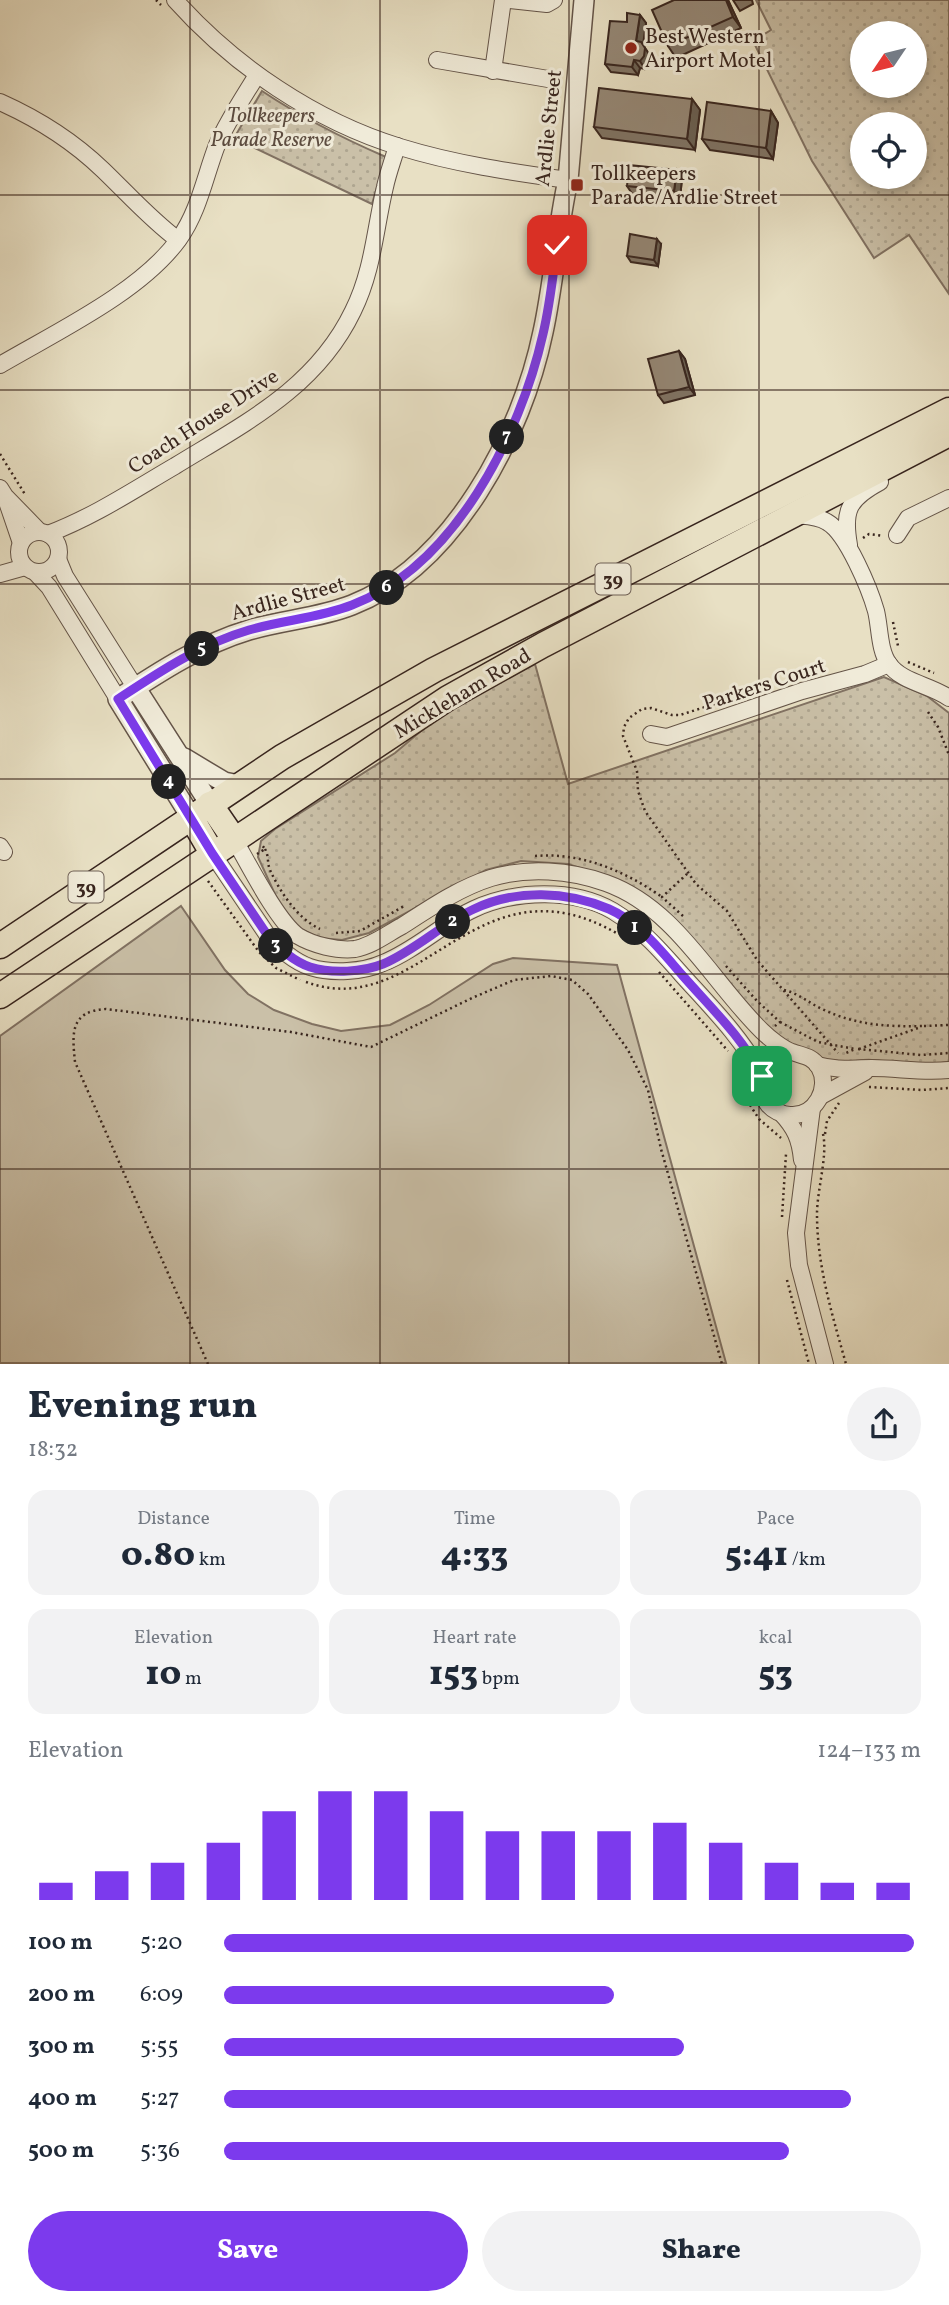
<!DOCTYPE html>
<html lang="en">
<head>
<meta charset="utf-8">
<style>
	body { margin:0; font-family:Vollkorn,serif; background:#f2f2f3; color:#1f2937; height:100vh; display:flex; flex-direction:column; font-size:26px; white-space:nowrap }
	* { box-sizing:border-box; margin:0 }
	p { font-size:23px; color:#747a83 }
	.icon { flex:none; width:38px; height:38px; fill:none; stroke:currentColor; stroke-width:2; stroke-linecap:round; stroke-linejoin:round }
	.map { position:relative; height:1364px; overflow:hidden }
	.side { display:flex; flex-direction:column; background:#fff; flex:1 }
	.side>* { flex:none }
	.needle { width:46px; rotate:235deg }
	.tools { position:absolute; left:850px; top:21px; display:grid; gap:14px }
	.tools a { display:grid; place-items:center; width:77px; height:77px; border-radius:50%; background:#fff; box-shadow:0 4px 10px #0003; font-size:35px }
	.pin { position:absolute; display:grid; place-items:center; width:60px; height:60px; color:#fff; margin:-30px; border-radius:14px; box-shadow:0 4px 10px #0006 }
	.km { position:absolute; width:35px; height:35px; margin:-18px; border-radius:50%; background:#222; color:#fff; font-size:19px; line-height:35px; text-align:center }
	.round { display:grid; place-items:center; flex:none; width:74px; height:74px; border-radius:37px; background:#f2f2f3 }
	.summary { display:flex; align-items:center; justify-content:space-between; height:119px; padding:0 28px }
	h1 { font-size:38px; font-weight:800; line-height:52px }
	.metrics { display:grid; grid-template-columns:repeat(3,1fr); gap:10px; height:119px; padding:7px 28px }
	.metrics div { display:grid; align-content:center; border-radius:18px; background:#f2f2f3; text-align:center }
	.metrics b { font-size:35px; font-weight:800 }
	.metrics small { font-size:19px; font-weight:400 }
	.metrics p { font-size:19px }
	.chart { height:196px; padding:14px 28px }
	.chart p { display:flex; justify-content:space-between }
	.chart svg { width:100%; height:126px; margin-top:7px; stroke:#7c3aed; stroke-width:6 }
	.cta { display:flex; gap:14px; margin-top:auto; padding:14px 28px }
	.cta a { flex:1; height:80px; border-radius:42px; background:#7c3aed; color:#fff; font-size:28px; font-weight:800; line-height:80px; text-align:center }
	.cta a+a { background:#f2f2f3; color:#1f2937 }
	ul { padding:0 28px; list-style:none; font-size:23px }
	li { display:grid; grid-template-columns:112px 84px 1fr; align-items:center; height:52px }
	li i { height:18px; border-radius:9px; background:#7c3aed }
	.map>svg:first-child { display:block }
</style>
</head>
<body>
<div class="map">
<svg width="949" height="1364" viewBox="0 0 949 1364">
	<defs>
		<pattern id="park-dots" width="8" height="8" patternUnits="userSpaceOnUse" patternTransform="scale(1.75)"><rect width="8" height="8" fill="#cac0a8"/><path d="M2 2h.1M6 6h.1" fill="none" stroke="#aea590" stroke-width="1.8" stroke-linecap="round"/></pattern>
	</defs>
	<rect width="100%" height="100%" fill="#e8e0c4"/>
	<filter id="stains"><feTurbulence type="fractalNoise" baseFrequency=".00286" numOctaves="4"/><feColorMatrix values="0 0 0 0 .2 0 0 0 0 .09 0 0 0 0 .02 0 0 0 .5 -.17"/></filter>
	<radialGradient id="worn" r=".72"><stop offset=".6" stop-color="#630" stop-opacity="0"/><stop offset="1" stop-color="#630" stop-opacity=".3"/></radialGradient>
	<polygon fill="#cac0a8" stroke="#817263" stroke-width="2" points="181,906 225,970 248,994 274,1010 312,1024 341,1031 390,1025 429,1005 493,964 513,958 617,965 726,1363 0,1363 0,1036"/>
	<g fill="url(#park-dots)" stroke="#817263" stroke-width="2" fill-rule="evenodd">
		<path d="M 756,0 L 949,0 L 949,294 L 909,235 L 874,258 L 812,161 L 753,41 L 771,30 ZM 863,33 L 915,33 L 915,86 L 863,86 ZM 863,124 L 915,124 L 915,177 L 863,177 Z"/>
		<path d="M 262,91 C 301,117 342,138 386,157 L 372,204 L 234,138 Z"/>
		<path d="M 535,664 L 568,784 L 884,677 L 927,696 L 949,713 L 949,1062 C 922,1067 898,1062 872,1060 C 861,1059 850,1063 839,1062 C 813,1060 786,1040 764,1027 L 610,878 L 568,864 L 521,861 L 486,870 L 369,933 L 342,940 L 319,938 L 299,928 L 284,914 L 258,857 L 261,841 L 275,829 L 395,753 L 447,709 Z"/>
	</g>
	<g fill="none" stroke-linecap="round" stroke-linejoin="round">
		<defs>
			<g id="minor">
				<path d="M 175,0 C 234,66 315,121 400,147 C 455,164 511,172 568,180"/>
				<polyline points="510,0 547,4 554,0"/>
				<polyline points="437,60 548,79"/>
				<polyline points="493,71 503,0"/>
				<path d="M 0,102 C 38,119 73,141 103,170 C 128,194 150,219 178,240"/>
				<path d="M 0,365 C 56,332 141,292 179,239 C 199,211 205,176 217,145 C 228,120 243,98 257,75"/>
				<polyline points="0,488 5,496 40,532"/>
				<polyline points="7,502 21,543"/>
				<path d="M 796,515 C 806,516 818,516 827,522 C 847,533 870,590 876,611 C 880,627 879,651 889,664 C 901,682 931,685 949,698"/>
				<circle cx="39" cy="552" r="20"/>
				<path d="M 48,534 C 95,516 132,491 175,466 C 245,423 316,388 353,311 C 373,271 375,229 385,187 C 388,173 393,160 397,146"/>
				<polyline points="897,535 908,518 949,498"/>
				<path d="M 849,545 C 843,511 848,499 880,482"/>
				<polyline points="58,559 65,576 135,687"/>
				<polyline points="35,572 49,587 118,699"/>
				<polyline points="0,574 25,567"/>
				<polyline points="651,734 667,737 802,691 865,674 889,664"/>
				<path d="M 234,839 C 248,863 277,921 298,936 C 313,945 337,951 355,949 C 372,946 387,934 402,926 C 430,908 459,888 491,878 C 527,867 570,870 606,883 C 676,908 711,981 762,1031 C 769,1038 783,1049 792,1052 C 803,1056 812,1056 819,1067 C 831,1088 815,1117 790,1115 C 751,1112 752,1058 791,1052"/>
				<polyline points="0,846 4,852"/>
				<path d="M 212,853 L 268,936 C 278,948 295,962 310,967 C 332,974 363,972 383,963 C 416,950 443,923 474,909 C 515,890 574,888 613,911 C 641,928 662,952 683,976 C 712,1008 742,1038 762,1076"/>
				<path d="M 817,1065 C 840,1071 850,1068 872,1068 C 898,1068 923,1073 949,1070"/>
				<polyline points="821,1096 865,1072"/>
				<polyline points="812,1108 796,1233 799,1265 825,1364"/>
				<path d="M 781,1113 C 795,1128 800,1139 802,1160"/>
			</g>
			<g id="tertiary">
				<polyline points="135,687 210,804"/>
				<polyline points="184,758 224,782 239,785"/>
				<path d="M 191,817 L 118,699 C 159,672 202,644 249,630 C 283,620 319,618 352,605 C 454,565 522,434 543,332 C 554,282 557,230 568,180 L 584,0"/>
			</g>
			<g id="primary">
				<polyline points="210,804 234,839"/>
				<polyline points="191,817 212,853"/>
				<polyline points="0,946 282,757 434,670 949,410"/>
				<polyline points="0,996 448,698 543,645 949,434"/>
			</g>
		</defs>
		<use href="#minor" stroke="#645448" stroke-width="18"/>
		<use href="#tertiary" stroke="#645448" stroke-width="22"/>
		<use href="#primary" stroke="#38251e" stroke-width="27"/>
		<g stroke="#38251e" stroke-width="2.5" stroke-dasharray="2 3.5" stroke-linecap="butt">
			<polyline points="156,0 161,5"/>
			<polyline points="0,454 26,496"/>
			<polyline points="863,538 869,534 883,536"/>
			<polyline points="893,622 898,646"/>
			<polyline points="908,662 934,673"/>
			<polyline points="825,669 680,715 672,715 651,708 642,709 629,718 624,727 623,736 637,771 638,791 645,811 696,884 727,911 757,960 838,1053"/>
			<polyline points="928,712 938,727 949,755"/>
			<path d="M 265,849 C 269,856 267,863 270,870 C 280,892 298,919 320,929"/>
			<polyline points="257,854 265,849 262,845"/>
			<path d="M 535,856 C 581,852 625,871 662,897"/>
			<polyline points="208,881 259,952 276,968 300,980"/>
			<polyline points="683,916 662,897 688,873"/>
			<polyline points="336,933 360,931 406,905"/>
			<polyline points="726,966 757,1001 780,1022 775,1026"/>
			<polyline points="659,972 728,1051"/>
			<path d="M 306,982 C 421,1024 476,851 618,934"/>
			<path d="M 784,990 C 798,993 809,1003 822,1009 C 855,1025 888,1027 923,1026"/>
			<polyline points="780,1022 818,1042 855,1049 846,1053"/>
			<polyline points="924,1026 949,1025"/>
			<polyline points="858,1049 921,1055 949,1053"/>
			<polyline points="859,1049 918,1028"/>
			<polyline points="741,1071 746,1088"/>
			<polyline points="869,1087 922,1090 949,1088"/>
			<polyline points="750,1105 759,1119 781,1138"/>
			<path d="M 823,1134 C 828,1155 817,1190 817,1214 C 817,1266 832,1314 846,1364"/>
			<polyline points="825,1134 827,1121 839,1103"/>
			<polyline points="782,1217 786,1154"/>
			<polyline points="787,1280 809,1364"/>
			<path d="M 208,1364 L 75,1062 C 72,1033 70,1011 106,1009 L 291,1032 L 371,1047 L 472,998 L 514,980 L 551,976 L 572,980 L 588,994 L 628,1050 L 648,1090 L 661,1149 L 722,1364"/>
		</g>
		<use href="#minor" stroke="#f0ebd9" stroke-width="16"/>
		<use href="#tertiary" stroke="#f0ebd9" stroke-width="19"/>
		<use href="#primary" stroke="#e8e0c4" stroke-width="24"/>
	</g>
	<g fill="#7f7364" stroke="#38251e" stroke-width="2">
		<polygon points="728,0 741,28 676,58 668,46"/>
		<polygon points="733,0 752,0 753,4 740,11"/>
		<polygon points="640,15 646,23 643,45 651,57 650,65 645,69 640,68 638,75 611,72 605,64 627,22"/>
		<polygon points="692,99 700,110 695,150 602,138 594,127"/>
		<polygon points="771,111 778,123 773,159 710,150 702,139"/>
		<polygon points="682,178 680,199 633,195 627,186"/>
		<polygon points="661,244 658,266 631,262 627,256"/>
		<polygon points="679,351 685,359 695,395 664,403 658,395"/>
	</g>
	<g fill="#685e51" stroke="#38251e" stroke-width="2">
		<polygon points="726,0 728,0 741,28 733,17"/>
		<polygon points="640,15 646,23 643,45 651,57 650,65 645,69 640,61 636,41"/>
		<polygon points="634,60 640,68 638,75 632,67"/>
		<polygon points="692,99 700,110 695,150 687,139"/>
		<polygon points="771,111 778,123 773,159 766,148"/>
		<polygon points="677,170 682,178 680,199 674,191"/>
		<polygon points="657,239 661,244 658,266 654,260"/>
		<polygon points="679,351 685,359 695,395 689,387"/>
	</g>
	<g fill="#948674" stroke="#38251e" stroke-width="2">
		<polygon points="674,0 726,0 733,17 668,46 652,10"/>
		<polygon points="627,13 640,15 636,41 641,42 645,48 644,56 640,61 634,60 632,67 605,64 610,21 627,22"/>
		<polygon points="599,88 692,99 687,139 594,127"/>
		<polygon points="707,102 771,111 766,148 702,139"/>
		<polygon points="629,165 677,170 674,191 627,186"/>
		<polygon points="630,234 657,239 654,260 627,256"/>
		<polygon points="679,351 689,387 658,395 648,359"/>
	</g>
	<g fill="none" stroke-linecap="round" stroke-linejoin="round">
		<defs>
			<path id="route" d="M 557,245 C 553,275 550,305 543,334 C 520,436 454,566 352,605 C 319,618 283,620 249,630 C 201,644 159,672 118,699 L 212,853 L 268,936 C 278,948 295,962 310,967 C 332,974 363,972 383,964 C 416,950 443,923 474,909 C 516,889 567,891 609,909 C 639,922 662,952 683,976 C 712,1009 742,1037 762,1076"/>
		</defs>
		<use href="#route" stroke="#fff" stroke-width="14"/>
		<use href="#route" stroke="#7c3aed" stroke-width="9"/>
	</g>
	<path fill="none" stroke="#38251e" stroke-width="2" stroke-opacity="0.55" d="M 190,0 L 190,1364M 380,0 L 380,1364M 569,0 L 569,1364M 759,0 L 759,1364M 0,195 L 949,195M 0,390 L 949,390M 0,584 L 949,584M 0,779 L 949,779M 0,974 L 949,974M 0,1169 L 949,1169"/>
	<g fill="#8f2418" stroke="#f0ebd9" stroke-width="2.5">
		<circle cx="631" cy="48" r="7"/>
		<rect x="570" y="178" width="14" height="14" rx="3.5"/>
	</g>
	<g text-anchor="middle" stroke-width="6" stroke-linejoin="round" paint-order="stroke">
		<g fill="#f0ebd9" stroke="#6f6056" stroke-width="2">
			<rect x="595.5" y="563.5" width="35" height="31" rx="5"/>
			<rect x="68.5" y="871.5" width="35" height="31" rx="5"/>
		</g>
		<g font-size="19" font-weight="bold" fill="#38251e">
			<text x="613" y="586">39</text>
			<text x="86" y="894">39</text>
		</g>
		<g font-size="21" fill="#38251e" stroke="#f0ebd9" text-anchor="start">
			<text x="645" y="43">Best Western<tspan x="645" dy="24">Airport Motel</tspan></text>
			<text x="591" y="180">Tollkeepers<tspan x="591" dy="24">Parade/Ardlie Street</tspan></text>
		</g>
		<g font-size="21" font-style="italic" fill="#5c4c40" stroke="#f0ebd9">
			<text x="271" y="122">Tollkeepers<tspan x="271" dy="24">Parade Reserve</tspan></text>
		</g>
		<g font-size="21" fill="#38251e" stroke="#f0ebd9">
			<text transform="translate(548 128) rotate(-84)" y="7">Ardlie Street</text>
			<text transform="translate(203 421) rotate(-33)" y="7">Coach House Drive</text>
			<text transform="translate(288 598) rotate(-15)" y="7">Ardlie Street</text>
			<text transform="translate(764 684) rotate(-18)" y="7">Parkers Court</text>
			<text transform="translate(462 693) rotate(-31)" y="7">Mickleham Road</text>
		</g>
	</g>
	<rect width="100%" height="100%" filter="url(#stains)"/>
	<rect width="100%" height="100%" fill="url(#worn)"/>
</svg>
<div class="tools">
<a><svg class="needle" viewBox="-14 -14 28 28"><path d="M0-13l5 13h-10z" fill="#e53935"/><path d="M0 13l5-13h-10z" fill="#747a83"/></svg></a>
<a><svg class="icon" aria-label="locate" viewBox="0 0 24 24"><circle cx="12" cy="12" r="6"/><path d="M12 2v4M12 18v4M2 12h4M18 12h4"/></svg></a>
</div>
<div class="pin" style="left:762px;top:1076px;background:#1e9e55"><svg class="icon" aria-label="arrive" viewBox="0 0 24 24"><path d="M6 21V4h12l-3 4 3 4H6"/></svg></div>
<div class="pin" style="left:557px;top:245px;background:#d93025"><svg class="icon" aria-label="check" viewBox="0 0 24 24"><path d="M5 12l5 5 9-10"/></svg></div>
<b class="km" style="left:635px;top:928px">1</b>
<b class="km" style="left:453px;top:922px">2</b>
<b class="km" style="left:276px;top:946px">3</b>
<b class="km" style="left:169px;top:782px">4</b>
<b class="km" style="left:202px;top:649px">5</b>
<b class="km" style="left:387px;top:588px">6</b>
<b class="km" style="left:507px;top:437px">7</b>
</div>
<section class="side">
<div class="summary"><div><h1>Evening run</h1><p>18:32</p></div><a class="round"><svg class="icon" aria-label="share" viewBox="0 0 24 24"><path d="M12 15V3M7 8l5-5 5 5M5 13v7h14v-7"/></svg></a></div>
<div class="metrics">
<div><p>Distance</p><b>0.80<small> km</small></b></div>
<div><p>Time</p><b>4:33</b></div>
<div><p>Pace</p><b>5:41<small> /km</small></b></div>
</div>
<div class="metrics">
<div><p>Elevation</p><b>10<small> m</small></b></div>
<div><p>Heart rate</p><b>153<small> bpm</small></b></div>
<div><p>kcal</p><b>53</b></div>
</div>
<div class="chart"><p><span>Elevation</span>124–133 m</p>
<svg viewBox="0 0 160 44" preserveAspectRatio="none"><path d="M5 44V38M15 44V34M25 44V31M35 44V24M45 44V13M55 44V6M65 44V6M75 44V13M85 44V20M95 44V20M105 44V20M115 44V17M125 44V24M135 44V31M145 44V38M155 44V38"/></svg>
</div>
<ul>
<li><b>100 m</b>5:20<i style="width:99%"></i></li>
<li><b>200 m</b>6:09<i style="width:56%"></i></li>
<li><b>300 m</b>5:55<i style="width:66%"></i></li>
<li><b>400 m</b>5:27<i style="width:90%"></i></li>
<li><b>500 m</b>5:36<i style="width:81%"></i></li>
</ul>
<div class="cta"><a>Save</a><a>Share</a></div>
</section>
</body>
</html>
